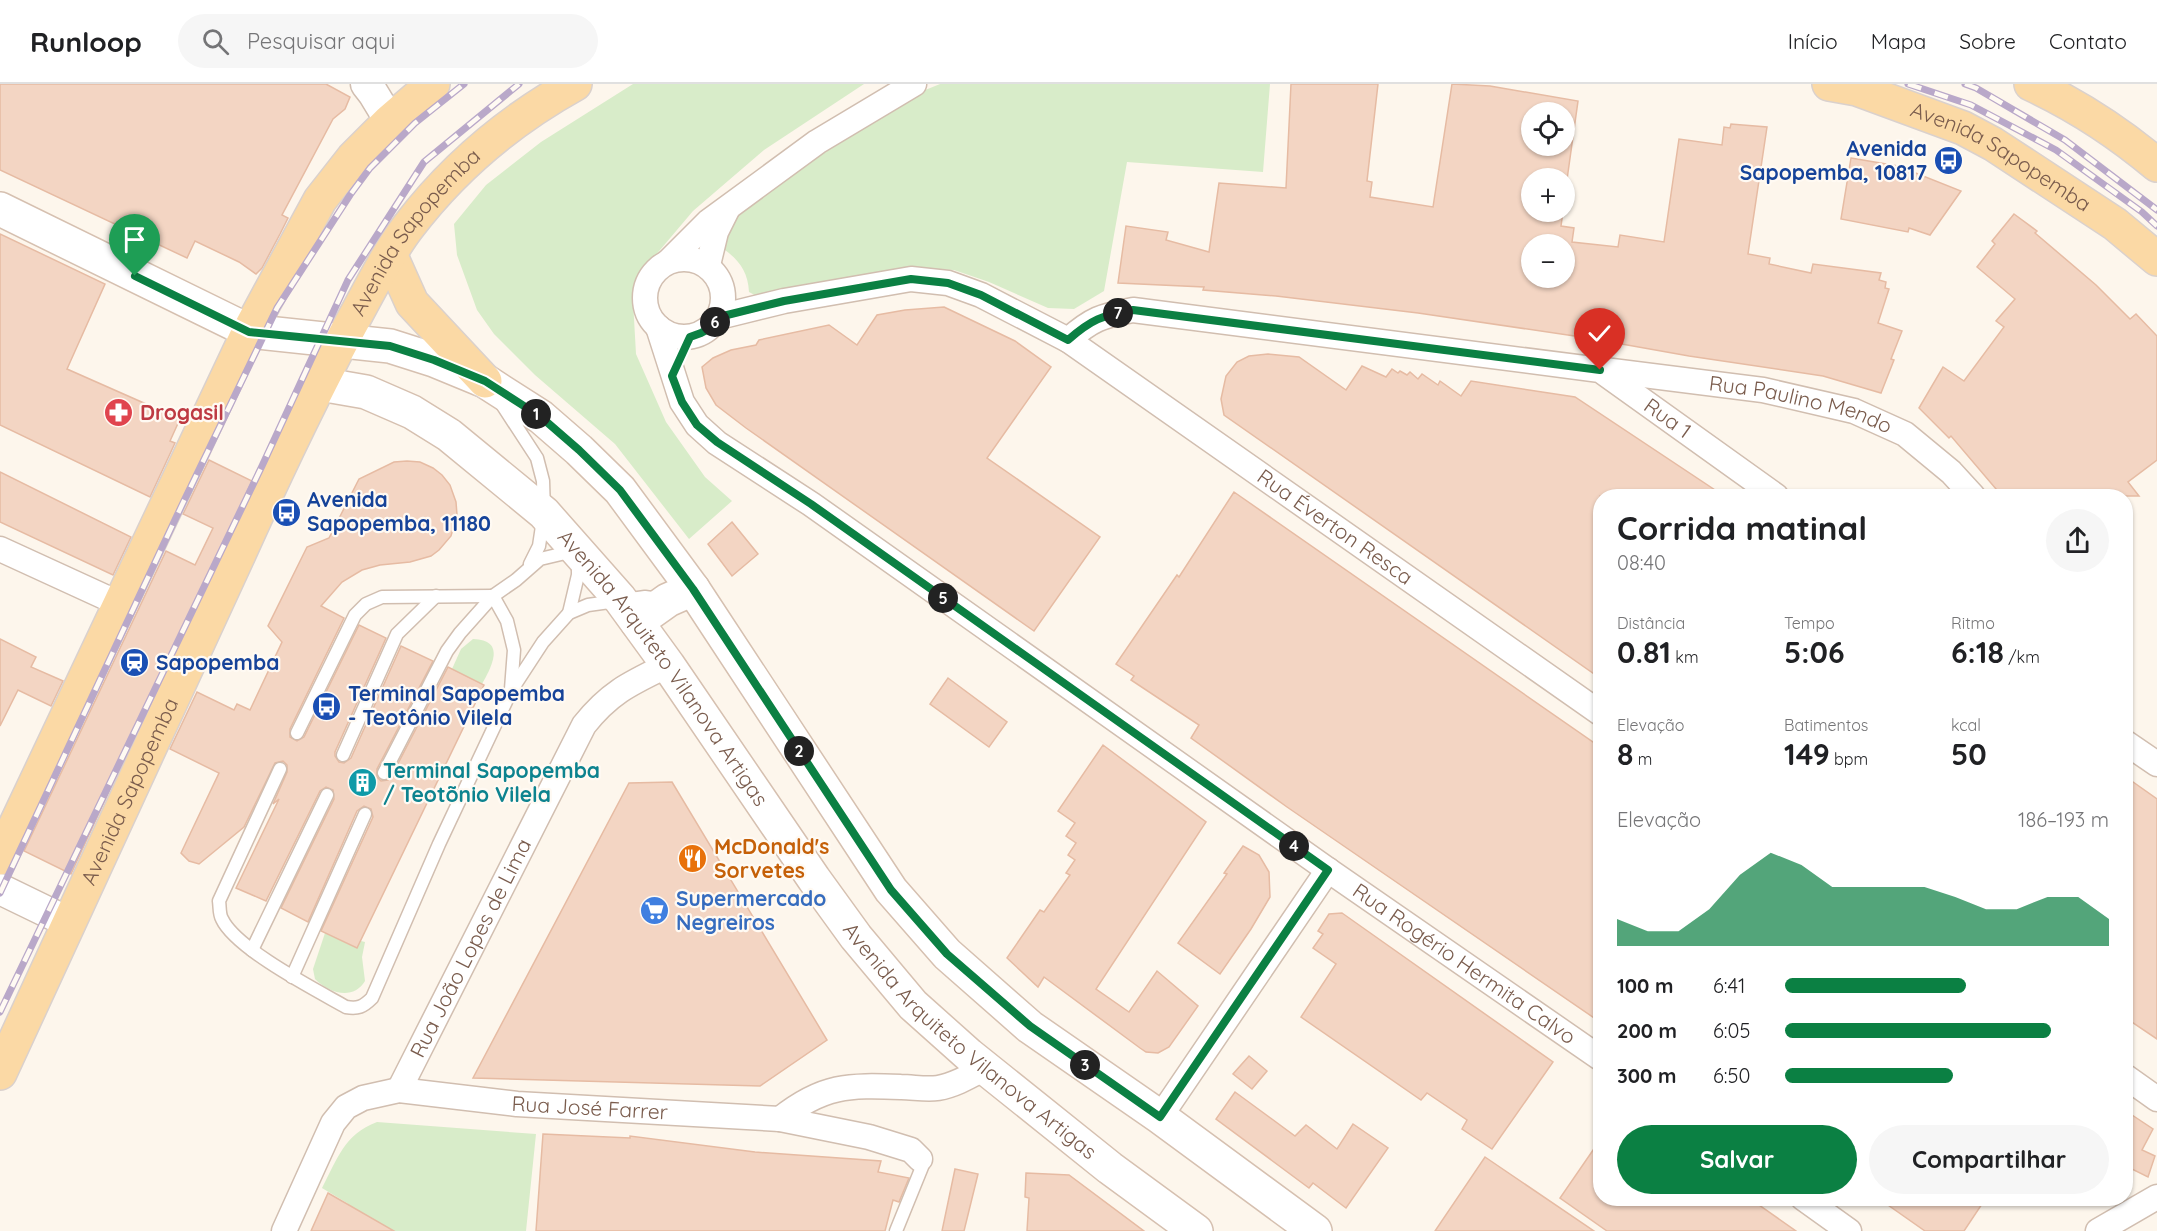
<!DOCTYPE html>
<html lang="pt">
<head>
<meta charset="utf-8">
<style>
	body { margin:0; font-family:Quicksand,sans-serif; background:#f6f6f6; color:#202124; height:100vh; display:flex; flex-direction:column; font-size:22px; white-space:nowrap }
	* { box-sizing:border-box; margin:0 }
	p { font-size:20px; color:#757577 }
	.icon { flex:none; width:33px; height:33px; fill:none; stroke:currentColor; stroke-width:2; stroke-linecap:round; stroke-linejoin:round }
	.map { position:relative; flex:1; overflow:hidden }
	.side { position:absolute; left:1593px; top:405px; width:540px; height:717px; display:flex; flex-direction:column; background:#fff; border-radius:24px; box-shadow:0 2px 4px #0004 }
	.side>* { flex:none }
	.fabs { position:absolute; left:1521px; top:18px; display:grid; gap:12px }
	.fabs a { display:grid; place-items:center; width:54px; height:54px; border-radius:50%; background:#fff; box-shadow:0 2px 4px #0004; font-size:30px }
	.pin { position:absolute; display:grid; place-items:center; width:51px; height:51px; color:#fff; margin:-62px -26px; border-radius:50% 50% 50% 0; rotate:-45deg; box-shadow:0 0 6px #0007 }
	.pin .icon { rotate:45deg }
	.km { position:absolute; width:30px; height:30px; margin:-15px; border-radius:50%; background:#222; color:#fff; font-size:16px; line-height:30px; text-align:center }
	.round { display:grid; place-items:center; flex:none; width:63px; height:63px; border-radius:32px; background:#f6f6f6 }
	.head { display:flex; align-items:center; justify-content:space-between; height:102px; padding:0 24px }
	h1 { font-size:33px; font-weight:700; line-height:45px }
	.metrics { display:grid; grid-template-columns:repeat(3,1fr); gap:9px; height:102px; padding:6px 24px }
	.metrics div { display:grid; align-content:center }
	.metrics b { font-size:30px; font-weight:700 }
	.metrics small { font-size:16px; font-weight:400 }
	.metrics p { font-size:16px }
	.chart { height:168px; padding:12px 24px }
	.chart p { display:flex; justify-content:space-between }
	.chart svg { width:100%; height:108px; margin-top:6px; fill:#0b8043; opacity:.7 }
	.cta { display:flex; gap:12px; margin-top:auto; padding:12px 24px }
	.cta a { flex:1; height:69px; border-radius:36px; background:#0b8043; color:#fff; font-size:24px; font-weight:700; line-height:69px; text-align:center }
	.cta a+a { background:#f6f6f6; color:#202124 }
	ul { padding:0 24px; list-style:none; font-size:20px }
	li { display:grid; grid-template-columns:96px 72px 1fr; align-items:center; height:45px }
	li i { height:15px; border-radius:8px; background:#0b8043 }
	header { display:flex; align-items:center; gap:36px; box-sizing:border-box; height:84px; padding:0 30px; background:#fff; border-bottom:2px solid #e0e0e0 }
	header strong { font-size:28px }
	nav { display:flex; gap:33px; margin-inline-start:auto; font-size:21px }
	.search { width:420px; height:54px; background:#f6f6f6; display:flex; align-items:center; gap:15px; box-sizing:border-box; padding:0 21px; border-radius:33px; color:#757577; font-size:22px }
	.map>svg:first-child { display:block }
</style>
</head>
<body>
<header>
<strong>Runloop</strong>
<div class="search"><svg class="icon" aria-label="search" viewBox="0 0 24 24"><circle cx="10" cy="10" r="6"/><path d="M15 15l6 6"/></svg>Pesquisar aqui</div>
<nav><a>Início</a><a>Mapa</a><a>Sobre</a><a>Contato</a></nav>
</header>
<div class="map">
<svg width="2157" height="1147" viewBox="0 0 2157 1147">
	<rect width="100%" height="100%" fill="#fdf6ec"/>
	<g fill="#d8ecc9">
		<polygon points="633,0 864,0 764,66 693,127 649,179 633,217 636,270 666,338 705,393 732,417 689,455 615,360 535,291 494,250 477,226 457,171 454,140 486,101 541,58"/>
		<path d="M 940,0 L 1270,0 L 1263,88 L 1127,78 L 1104,207 L 1074,225 L 1048,224 L 989,198 L 954,186 L 912,184 L 762,215 L 749,208 C 748,184 735,172 716,160 L 719,148 L 818,67 L 913,11 Z"/>
		<path d="M 473,555 C 506,556 492,582 482,600 L 452,585 L 461,565 Z"/>
		<path d="M 325,849 L 357,864 L 361,857 L 365,858 L 362,873 L 365,897 C 353,917 329,909 315,895 L 313,885 Z"/>
		<path d="M 377,1038 L 536,1050 L 526,1147 L 376,1147 L 347,1119 L 322,1104 C 337,1076 344,1050 377,1038 Z"/>
	</g>
	<g fill="#f3d5c3" stroke="#e6bba3" stroke-width="1.5" fill-rule="evenodd">
		<polygon points="0,0 326,0 350,13 345,25 333,35 282,131 288,134 280,150 262,184 256,190 239,178 195,157 187,174 0,86"/>
		<path d="M 1291,0 L 1378,0 L 1367,97 L 1372,98 L 1370,113 L 1433,123 L 1452,0 L 1490,2 L 1578,17 L 1564,117 L 1564,94 L 1532,94 L 1532,128 L 1563,128 L 1561,142 L 1574,144 L 1572,158 L 1618,163 L 1620,151 L 1664,158 L 1679,55 L 1722,61 L 1724,43 L 1730,44 L 1731,40 L 1767,43 L 1748,170 L 1770,174 L 1769,180 L 1811,189 L 1813,180 L 1881,189 L 1879,196 L 1886,198 L 1885,204 L 1889,205 L 1878,239 L 1902,247 L 1891,275 L 1894,276 L 1881,309 L 1823,292 L 1689,272 L 1588,254 L 1418,229 L 1276,212 L 1203,206 L 1204,203 L 1118,199 L 1126,142 L 1168,148 L 1166,156 L 1209,168 L 1219,99 L 1286,104 ZM 1532,28 L 1564,28 L 1564,62 L 1532,62 ZM 1532,160 L 1564,160 L 1564,194 L 1532,194 Z"/>
		<polygon points="1851,74 1898,82 1961,107 1930,151 1909,144 1908,148 1841,135"/>
		<polygon points="2014,130 2037,147 2035,149 2096,201 2130,235 2136,230 2157,252 2157,376 2128,398 2139,412 2002,412 1951,352 1949,354 1919,324 1943,283 1964,297 2004,243 1996,237 2015,215 1977,183 1995,160 1992,157"/>
		<polygon points="0,150 105,200 67,285 180,335 170,357 175,359 150,413 0,341"/>
		<polygon points="944,223 1015,257 1051,283 987,374 1100,453 1034,547 746,344 716,321 706,304 702,283 713,274 731,266 756,261 759,256 829,241 857,261 877,231 905,226"/>
		<polygon points="1268,270 1299,273 1346,306 1362,282 1386,293 1392,285 1398,289 1400,287 1407,291 1410,288 1418,295 1422,290 1438,301 1440,297 1461,312 1471,297 1575,313 1724,412 1600,412 1600,594 1224,331 1221,315 1226,292 1237,278 1249,272"/>
		<polygon points="209,376 252,397 71,790 24,767 166,467 195,481 213,444 183,430"/>
		<polygon points="407,377 420,378 433,384 442,391 450,401 456,418 457,431 451,452 439,466 431,472 410,478 380,481 362,486 342,498 321,522 344,534 290,645 290,653 297,657 304,653 359,541 386,554 335,668 335,672 339,678 344,679 351,674 401,562 433,577 377,685 377,693 381,697 388,696 391,693 448,583 484,601 357,864 321,847 373,733 371,725 364,722 357,727 308,838 281,824 334,715 333,706 326,703 320,707 266,817 236,804 279,715 273,720 287,688 287,681 283,677 275,679 244,743 199,780 189,777 181,769 219,689 170,665 197,608 234,626 237,620 250,626 282,558 268,542 307,463 329,454 359,395 394,378"/>
		<polygon points="0,388 131,453 113,491 0,438"/>
		<polygon points="1234,408 1600,663 1600,938 1287,723 1191,654 1199,641 1131,596 1134,592 1116,580 1177,491 1179,493"/>
		<polygon points="732,438 758,470 732,492 708,460"/>
		<polygon points="0,555 36,573 31,583 63,597 51,622 18,606 0,642"/>
		<polygon points="948,594 1007,638 989,663 930,620"/>
		<polygon points="1103,661 1206,738 1096,905 1129,928 1157,887 1198,922 1169,963 1158,969 1146,968 1140,964 1044,893 1038,903 1007,874 1040,826 1044,828 1070,791 1066,789 1075,776 1068,771 1076,759 1066,752 1075,739 1058,727"/>
		<polygon points="2126,693 2157,715 2157,955 2126,934"/>
		<polygon points="672,698 827,956 760,1002 473,994 629,699"/>
		<polygon points="1243,762 1259,771 1269,788 1270,813 1251,845 1220,890 1178,859 1227,790 1224,789"/>
		<polygon points="1342,829 1553,978 1492,1065 1462,1045 1467,1036 1427,1009 1421,1016 1301,933 1336,880 1313,864 1323,850 1318,847 1329,830"/>
		<polygon points="1249,972 1267,987 1252,1005 1233,990"/>
		<polygon points="1235,1008 1295,1052 1306,1041 1337,1065 1353,1040 1388,1064 1346,1124 1313,1099 1309,1104 1216,1035"/>
		<polygon points="2126,1027 2153,1045 2142,1066 2155,1072 2148,1093 2132,1085 2126,1098"/>
		<polygon points="543,1050 630,1054 630,1052 755,1068 881,1077 878,1088 909,1094 899,1118 893,1116 885,1147 536,1147"/>
		<polygon points="1600,1056 1600,1114 1749,1114 1796,1147 1607,1147 1560,1114"/>
		<polygon points="1485,1073 1594,1147 1435,1147"/>
		<polygon points="955,1085 978,1090 964,1147 942,1147"/>
		<polygon points="1026,1089 1069,1091 1144,1147 1027,1147 1029,1114 1025,1113"/>
		<polygon points="328,1109 394,1147 311,1147"/>
		<polygon points="1878,1114 1986,1114 1964,1147 1925,1147"/>
	</g>
	<g fill="none" stroke-linecap="round" stroke-linejoin="round">
		<defs>
			<g id="service">
				<polyline points="503,322 537,374 543,397 544,429 539,462 530,480"/>
				<polyline points="493,512 507,537 514,566 511,605"/>
				<polyline points="297,649 355,531 366,520 382,513 493,512"/>
				<polyline points="343,671 397,550 436,512"/>
				<path d="M 280,685 L 219,817 C 220,823 219,830 222,835 C 236,865 316,906 346,923 C 358,925 363,923 372,914 L 439,760 L 511,607 L 543,558 L 569,529 L 588,521 L 645,513 L 659,515"/>
				<polyline points="384,689 447,567 460,549 493,512 516,496 540,475 578,466 578,491 569,529"/>
				<polyline points="252,866 327,711"/>
				<polyline points="292,893 365,730"/>
				<polyline points="896,1147 922,1083 920,1075"/>
			</g>
			<g id="minor">
				<circle cx="684" cy="214" r="39"/>
				<polyline points="669,177 708,138 817,58 914,0"/>
				<polyline points="708,181 716,148 727,126"/>
				<path id="s1" d="M 719,233 L 784,217 L 911,195 L 948,199 L 981,211 L 1068,256 C 1092,235 1101,232 1133,226 L 1600,286 L 1776,412"/>
				<path id="s2" d="M 658,243 L 682,318 L 697,341 L 717,359 L 811,420 L 1328,786 L 1600,974"/>
				<path id="s3" d="M 1068,256 L 1600,629"/>
				<path id="s4" d="M 1604,286 L 1763,306 L 1854,327 L 1905,350 L 1951,388 L 1973,412"/>
				<polyline points="0,465 120,520"/>
				<polyline points="2126,659 2157,680"/>
				<polyline points="2126,993 2157,1015"/>
				<path id="s5" d="M 399,1006 L 584,641 C 610,608 631,599 668,581"/>
				<polyline points="1160,1033 1328,786"/>
				<path d="M 780,1035 C 823,1001 848,1001 901,1003 C 913,1003 926,1006 938,1004 C 955,1001 970,992 985,984"/>
				<polyline points="1803,1114 1849,1147"/>
				<path id="s6" d="M 284,1147 L 333,1039 L 346,1023 L 363,1014 L 399,1006 L 517,1020 L 780,1035 L 869,1053 L 911,1066 L 920,1075"/>
				<polyline points="2098,1147 2157,1113"/>
			</g>
			<g id="tertiary">
				<polyline points="366,0 373,9 390,37"/>
				<polyline points="0,805 70,839"/>
			</g>
			<g id="secondary">
				<polyline points="0,125 249,247 390,262 434,276 485,297 541,333 579,366 620,406 693,505 891,806 947,870 1030,943 1160,1033 1315,1147"/>
				<path id="s7" d="M 320,300 L 366,308 L 412,328 L 449,351 L 544,429 L 620,515 L 668,581 L 814,795 L 856,853 L 913,921 L 969,971 L 1110,1084 L 1196,1147"/>
				<polyline points="637,538 668,516 693,505"/>
			</g>
			<g id="primary">
				<path id="s8" d="M 1829,0 L 1857,5 L 1963,44 L 1993,60 L 2115,140 L 2157,175"/>
				<path d="M 2031,0 C 2076,21 2119,49 2157,81"/>
				<polyline points="390,170 412,219 485,297"/>
				<polyline points="0,774 249,247 320,116 353,74 390,37 433,0"/>
				<path id="s9" d="M 0,989 C 80,816 160,643 239,470 C 276,388 314,307 357,229 C 373,200 388,169 408,143 C 453,84 510,36 575,0"/>
			</g>
		</defs>
		<use href="#service" stroke="#d1beb0" stroke-width="15"/>
		<use href="#minor" stroke="#d1beb0" stroke-width="27"/>
		<use href="#tertiary" stroke="#d1beb0" stroke-width="33"/>
		<use href="#secondary" stroke="#d6c0b0" stroke-width="36"/>
		<use href="#primary" stroke="#dad1cd" stroke-width="36"/>
		<use href="#service" stroke="#fff" stroke-width="12"/>
		<use href="#minor" stroke="#fff" stroke-width="24"/>
		<use href="#tertiary" stroke="#fff" stroke-width="30"/>
		<use href="#secondary" stroke="#fff" stroke-width="33"/>
		<use href="#primary" stroke="#fbd9a5" stroke-width="33"/>
		<defs>
			<g id="rail">
				<polyline points="1908,0 1971,21 2056,66 2142,128 2157,142"/>
				<polyline points="1965,0 1976,4 2065,56 2157,126"/>
				<polyline points="0,809 181,423 277,224 350,111 370,84 415,39 464,0"/>
				<polyline points="0,928 262,382 348,196 424,78 519,0"/>
			</g>
		</defs>
		<use href="#rail" stroke="#b9a8c9" stroke-width="7"/>
		<use href="#rail" stroke="#fffaf3" stroke-width="4.5" stroke-dasharray="14" stroke-linecap="butt"/>
	</g>
	<g fill="none" stroke-linecap="round" stroke-linejoin="round">
		<defs>
			<path id="route" d="M 135,192 L 249,248 L 390,262 L 434,276 L 485,297 L 541,333 L 579,366 L 620,406 L 693,505 L 891,806 L 947,870 L 1030,942 L 1160,1033 L 1328,786 L 811,420 L 717,358 L 697,341 L 682,318 L 672,292 L 690,253 L 701,249 L 712,243 L 719,233 L 784,217 L 911,195 L 948,199 L 981,211 L 1068,256 C 1092,235 1101,232 1133,226 L 1600,286"/>
		</defs>
		<use href="#route" stroke="#fff" stroke-width="12"/>
		<use href="#route" stroke="#0b8043" stroke-width="8"/>
	</g>
	<defs>
		<symbol id="bus-disc" viewBox="-11 -11 22 22"><circle r="9.5" fill="#1a4fb4" stroke="#fffaf3"/><path d="M-5-6H5V4H4V6H2V4H-2V6H-4V4H-5ZM-3.5-4V0h7V-4ZM-3.5 1.2v1.5H-2V1.2ZM2 1.2v1.5H3.5V1.2Z" fill="#fff"/></symbol>
		<symbol id="pharmacy-disc" viewBox="-11 -11 22 22"><circle r="9.5" fill="#e0444e" stroke="#fffaf3"/><path d="M-2-6h4v4h4v4h-4v4h-4v-4h-4v-4h4Z" fill="#fff"/></symbol>
		<symbol id="station-disc" viewBox="-11 -11 22 22"><circle r="9.5" fill="#1a4fb4" stroke="#fffaf3"/><path d="M-3-6H3Q5-6 5-4V2Q5 4 3 4L4.5 6H3L1.5 4h-3L-3 6H-4.5L-3 4Q-5 4-5 2V-4Q-5-6-3-6ZM-3.5-4v3h7v-3ZM-3.5 1v1.5H-2V1ZM2 1v1.5H3.5V1Z" fill="#fff"/></symbol>
		<symbol id="building-disc" viewBox="-11 -11 22 22"><circle r="9.5" fill="#0f9aa8" stroke="#fffaf3"/><path d="M-4-6H4V6H1V3H-1V6H-4ZM-2.5-4.3h1.7v1.8h-1.7ZM.8-4.3h1.7v1.8H.8ZM-2.5-1h1.7V.8h-1.7ZM.8-1h1.7V.8H.8Z" fill="#fff"/></symbol>
		<symbol id="restaurant-disc" viewBox="-11 -11 22 22"><circle r="9.5" fill="#e8710a" stroke="#fffaf3"/><path d="M-5-6h1v4h1v-4h1v4h1v-4h1v5L-1.5 .5V6h-2V.5L-5-1ZM5-6V6H3V1.5H1.5Q1.5-4 5-6Z" fill="#fff"/></symbol>
		<symbol id="supermarket-disc" viewBox="-11 -11 22 22"><circle r="9.5" fill="#3f7fe0" stroke="#fffaf3"/><path d="M-6-5.5h2.5l.6 2H6L4.5 2H-2.5L-4.4-4H-6ZM-1.5 3.2a1.3 1.3 0 1 0 .1 0ZM3 3.2a1.3 1.3 0 1 0 .1 0Z" fill="#fff"/></symbol>
	</defs>
	<g fill-rule="evenodd">
		<use href="#bus-disc" x="1932" y="60" width="33" height="33"/>
		<use href="#pharmacy-disc" x="102" y="312" width="33" height="33"/>
		<use href="#bus-disc" x="270" y="412" width="33" height="33"/>
		<use href="#station-disc" x="118" y="562" width="33" height="33"/>
		<use href="#bus-disc" x="310" y="606" width="33" height="33"/>
		<use href="#building-disc" x="346" y="682" width="33" height="33"/>
		<use href="#restaurant-disc" x="676" y="758" width="33" height="33"/>
		<use href="#supermarket-disc" x="638" y="810" width="33" height="33"/>
	</g>
	<g text-anchor="middle" stroke-width="4.5" stroke-linejoin="round" paint-order="stroke">
		<g font-size="21" font-weight="bold" fill="#164399" stroke="#fffaf3" text-anchor="start">
			<text x="1927" y="72" text-anchor="end">Avenida<tspan x="1927" dy="24">Sapopemba, 10817</tspan></text>
			<text x="307" y="423">Avenida<tspan x="307" dy="24">Sapopemba, 11180</tspan></text>
			<text x="156" y="586">Sapopemba</text>
			<text x="348" y="617">Terminal Sapopemba<tspan x="348" dy="24">- Teotônio Vilela</tspan></text>
		</g>
		<g font-size="21" fill="#7a5c4d" stroke="#fffaf3">
			<text dy="7" stroke="none"><textPath href="#s8" startOffset="188">Avenida Sapopemba</textPath></text>
			<text dy="7" stroke="none"><textPath href="#s9" startOffset="940">Avenida Sapopemba</textPath></text>
			<text dy="7" stroke="none"><textPath href="#s4" startOffset="200">Rua Paulino Mendo</textPath></text>
			<text dy="7" stroke="none"><textPath href="#s1" startOffset="993">Rua 1</textPath></text>
			<text dy="7" stroke="none"><textPath href="#s3" startOffset="326">Rua Éverton Resca</textPath></text>
			<text dy="7" stroke="none"><textPath href="#s7" startOffset="459">Avenida Arquiteto Vilanova Artigas</textPath></text>
			<text dy="7" stroke="none"><textPath href="#s9" startOffset="310">Avenida Sapopemba</textPath></text>
			<text dy="7" stroke="none"><textPath href="#s5" startOffset="159">Rua João Lopes de Lima</textPath></text>
			<text dy="7" stroke="none"><textPath href="#s2" startOffset="1044">Rua Rogério Hermita Calvo</textPath></text>
			<text dy="7" stroke="none"><textPath href="#s7" startOffset="945">Avenida Arquiteto Vilanova Artigas</textPath></text>
			<text dy="7" stroke="none"><textPath href="#s6" startOffset="387">Rua José Farrer</textPath></text>
		</g>
		<g font-size="21" font-weight="bold" fill="#be3a42" stroke="#fffaf3" text-anchor="start">
			<text x="140" y="336">Drogasil</text>
		</g>
		<g font-size="21" font-weight="bold" fill="#0d838f" stroke="#fffaf3" text-anchor="start">
			<text x="383" y="694">Terminal Sapopemba<tspan x="383" dy="24">/ Teotõnio Vilela</tspan></text>
		</g>
		<g font-size="21" font-weight="bold" fill="#c56008" stroke="#fffaf3" text-anchor="start">
			<text x="714" y="770">McDonald's<tspan x="714" dy="24">Sorvetes</tspan></text>
		</g>
		<g font-size="21" font-weight="bold" fill="#366cbe" stroke="#fffaf3" text-anchor="start">
			<text x="676" y="822">Supermercado<tspan x="676" dy="24">Negreiros</tspan></text>
		</g>
	</g>
</svg>
<div class="fabs">
<a><svg class="icon" aria-label="locate" viewBox="0 0 24 24"><circle cx="12" cy="12" r="6"/><path d="M12 2v4M12 18v4M2 12h4M18 12h4"/></svg></a>
<a>+</a>
<a>−</a>
</div>
<div class="pin" style="left:135px;top:192px;background:#1e9e55"><svg class="icon" aria-label="arrive" viewBox="0 0 24 24"><path d="M6 21V4h12l-3 4 3 4H6"/></svg></div>
<div class="pin" style="left:1600px;top:286px;background:#d93025"><svg class="icon" aria-label="check" viewBox="0 0 24 24"><path d="M5 12l5 5 9-10"/></svg></div>
<b class="km" style="left:536px;top:330px">1</b>
<b class="km" style="left:799px;top:667px">2</b>
<b class="km" style="left:1085px;top:981px">3</b>
<b class="km" style="left:1294px;top:762px">4</b>
<b class="km" style="left:943px;top:514px">5</b>
<b class="km" style="left:715px;top:238px">6</b>
<b class="km" style="left:1118px;top:229px">7</b>
<section class="side">
<div class="head"><div><h1>Corrida matinal</h1><p>08:40</p></div><a class="round"><svg class="icon" aria-label="share" viewBox="0 0 24 24"><path d="M12 15V3M7 8l5-5 5 5M5 13v7h14v-7"/></svg></a></div>
<div class="metrics">
<div><p>Distância</p><b>0.81<small> km</small></b></div>
<div><p>Tempo</p><b>5:06</b></div>
<div><p>Ritmo</p><b>6:18<small> /km</small></b></div>
</div>
<div class="metrics">
<div><p>Elevação</p><b>8<small> m</small></b></div>
<div><p>Batimentos</p><b>149<small> bpm</small></b></div>
<div><p>kcal</p><b>50</b></div>
</div>
<div class="chart"><p><span>Elevação</span>186–193 m</p>
<svg viewBox="0 0 160 44" preserveAspectRatio="none"><path d="M0 44V33L10 38L20 38L30 29L40 15L50 6L60 11L70 20L80 20L90 20L100 20L110 24L120 29L130 29L140 24L150 24L160 33V44z"/></svg>
</div>
<ul>
<li><b>100 m</b>6:41<i style="width:56%"></i></li>
<li><b>200 m</b>6:05<i style="width:82%"></i></li>
<li><b>300 m</b>6:50<i style="width:52%"></i></li>
</ul>
<div class="cta"><a>Salvar</a><a>Compartilhar</a></div>
</section>
</div>
</body>
</html>
